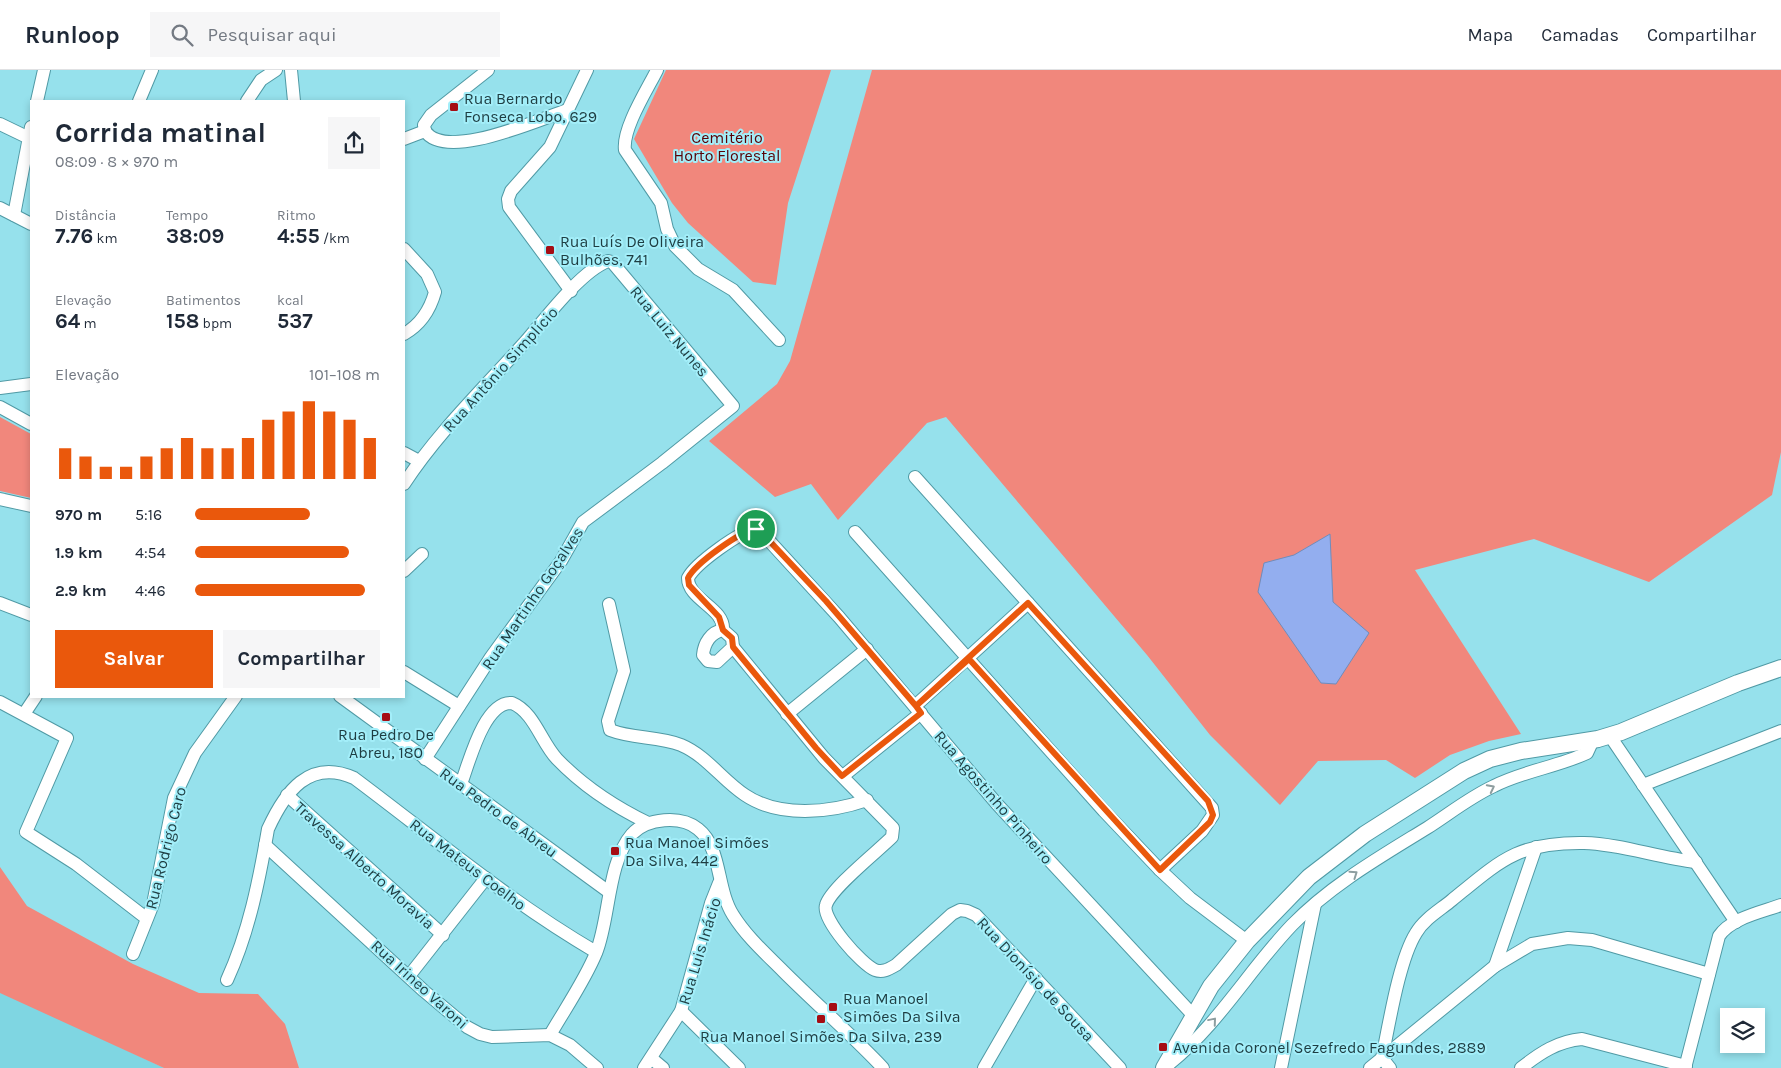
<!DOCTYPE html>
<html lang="pt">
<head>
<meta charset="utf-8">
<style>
	body { margin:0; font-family:Karla,sans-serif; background:#f6f6f7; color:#1f2937; height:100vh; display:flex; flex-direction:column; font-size:19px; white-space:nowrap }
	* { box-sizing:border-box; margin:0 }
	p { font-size:16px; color:#747a83 }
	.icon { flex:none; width:28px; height:28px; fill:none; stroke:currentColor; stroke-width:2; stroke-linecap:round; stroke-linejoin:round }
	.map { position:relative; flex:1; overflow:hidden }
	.panel { position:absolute; left:30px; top:30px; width:375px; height:598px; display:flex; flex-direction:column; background:#fff; border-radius:0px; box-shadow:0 2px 8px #0003 }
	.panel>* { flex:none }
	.fabs { position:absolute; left:1720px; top:938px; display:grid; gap:10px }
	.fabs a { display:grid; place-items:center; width:45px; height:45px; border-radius:0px; background:#fff; box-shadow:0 2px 8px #0003; font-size:25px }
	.pin { position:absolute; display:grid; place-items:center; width:42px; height:42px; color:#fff; margin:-21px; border:2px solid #fff; border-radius:50%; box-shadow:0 1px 5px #0007 }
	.round { display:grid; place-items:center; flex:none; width:52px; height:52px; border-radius:0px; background:#f6f6f7 }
	.summary { display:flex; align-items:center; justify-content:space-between; height:85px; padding:0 25px }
	h1 { font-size:28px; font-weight:700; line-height:38px }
	.figures { display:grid; grid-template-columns:repeat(3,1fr); gap:8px; height:85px; padding:5px 25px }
	.figures div { display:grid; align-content:center }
	.figures b { font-size:21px; font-weight:700 }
	.figures small { font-size:14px; font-weight:400 }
	.figures p { font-size:14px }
	.chart { height:140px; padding:10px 25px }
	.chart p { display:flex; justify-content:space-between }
	.chart svg { width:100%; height:90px; margin-top:5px; stroke:#ea580c; stroke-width:6 }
	.cta { display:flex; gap:10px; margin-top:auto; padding:10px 25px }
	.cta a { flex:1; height:58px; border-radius:0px; background:#ea580c; color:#fff; font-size:20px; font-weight:700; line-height:58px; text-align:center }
	.cta a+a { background:#f6f6f7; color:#1f2937 }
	ul { padding:0 25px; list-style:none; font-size:16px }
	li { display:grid; grid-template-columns:80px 60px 1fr; align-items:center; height:38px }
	li i { height:12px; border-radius:6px; background:#ea580c }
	header { display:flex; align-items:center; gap:30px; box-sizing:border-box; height:70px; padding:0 25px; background:#fff; border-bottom:1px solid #e0e1e3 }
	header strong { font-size:24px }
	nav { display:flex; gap:28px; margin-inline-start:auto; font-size:18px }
	.search { width:350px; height:45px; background:#f6f6f7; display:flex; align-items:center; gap:12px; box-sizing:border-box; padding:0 18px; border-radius:0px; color:#747a83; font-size:19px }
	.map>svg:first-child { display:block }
</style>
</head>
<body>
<header>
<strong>Runloop</strong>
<div class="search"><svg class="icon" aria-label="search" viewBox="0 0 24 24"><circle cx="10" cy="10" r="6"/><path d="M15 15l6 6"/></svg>Pesquisar aqui</div>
<nav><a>Mapa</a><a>Camadas</a><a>Compartilhar</a></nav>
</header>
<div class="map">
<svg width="1781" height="998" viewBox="0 0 1781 998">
	<rect width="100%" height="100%" fill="#96e1ec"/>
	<polygon fill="#7fd6e2" points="3,922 164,998 0,998 0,923"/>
	<g fill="#f1877c">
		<polygon points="666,0 831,0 788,133 776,215 753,212 688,153 672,133 634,69"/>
		<polygon points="872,0 1781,0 1781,382 1772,425 1649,512 1534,469 1415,500 1521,664 1489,671 1450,685 1415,708 1386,690 1318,691 1280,735 1210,665 1147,585 946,347 927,353 838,450 811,414 775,427 709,371 777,314 790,291"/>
		<polygon points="0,347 31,364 31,428 0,421"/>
		<polygon points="0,797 27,836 133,894 199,923 258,924 285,954 299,998 164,998 0,923"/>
	</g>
	<polygon fill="#93aeef" stroke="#708cbb" points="1330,464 1333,532 1369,563 1336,614 1321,613 1258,522 1264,493 1294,485"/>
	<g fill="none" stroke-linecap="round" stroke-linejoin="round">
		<defs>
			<g id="minor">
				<polyline points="291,0 294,31"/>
				<path d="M 657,0 C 647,20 622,59 625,80 L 661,133 L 667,159 L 675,176 L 698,199 L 733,220 L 779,270"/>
				<polyline points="37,31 44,0"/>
				<polyline points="139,31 152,0"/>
				<polyline points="247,31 261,10 276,0"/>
				<polyline points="0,54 29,68"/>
				<path d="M 425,61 C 446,92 539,49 568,40"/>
				<polyline points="425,61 424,55 431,45 488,0"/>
				<polyline points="404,69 425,61"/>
				<polyline points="0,138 31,154"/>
				<polyline points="14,145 31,57"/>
				<path d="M 404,179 L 427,204 L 435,222 C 430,240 420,255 404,264"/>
				<polyline points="571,221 509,137 508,129 511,121 550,77 587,0"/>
				<polyline points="0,318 31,314"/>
				<polyline points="0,337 31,354"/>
				<polyline points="404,383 419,391"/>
				<polyline points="915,407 1212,738 1213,745 1202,761 1160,800"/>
				<path d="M 404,414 C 438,362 484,318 526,271 C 545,249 581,201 608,191 L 612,192 L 733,336 L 662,393 L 583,452 L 561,491 L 491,587 L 425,689"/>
				<polyline points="0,429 31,436"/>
				<polyline points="855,462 1104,741 1160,800 1190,828 1247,871"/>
				<polyline points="404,501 422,484"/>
				<polyline points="0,533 31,545"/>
				<path d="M 609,534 L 624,601 L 608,651 L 610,660 C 633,669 658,666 681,675 C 707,686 722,710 745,725 C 779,748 830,743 867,730"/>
				<path d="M 723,560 C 725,538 688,530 688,508 C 695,494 740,461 756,459 L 762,463 L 839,547 L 997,734 L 1193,945"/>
				<path d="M 723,560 L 732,568 L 733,577 L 717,592 L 708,591 L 703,585 C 704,573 711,562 723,560 Z"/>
				<path d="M 733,577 L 824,688 L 893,758 L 892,767 C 878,781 831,818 826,835 C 821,849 862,895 875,900 C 883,903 889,899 896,895 L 952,844 L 960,840 L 967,841 L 976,845 L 1120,998"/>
				<polyline points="404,602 459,636"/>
				<polyline points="340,626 609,822"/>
				<polyline points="0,632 67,668 26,762 76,794 146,848"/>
				<polyline points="915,636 1028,533"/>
				<polyline points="24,644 36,626"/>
				<polyline points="787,644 867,579"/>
				<polyline points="1610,666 1736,852"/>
				<polyline points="843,706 921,643"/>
				<path d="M 461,714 C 469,693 484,631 512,633 C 534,642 541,672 557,689 C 582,715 615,737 648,753"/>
				<polyline points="1643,715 1781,661"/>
				<polyline points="287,725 443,865"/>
				<polyline points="265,775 424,921 467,957 480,964 492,967 550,965 570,975 597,998"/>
				<polyline points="133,884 153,834 174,728 195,683 236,626"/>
				<polyline points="1495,896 1536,777"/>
				<polyline points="409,906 486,808"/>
				<path d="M 227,910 C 249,862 259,811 268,759 C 285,722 309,688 354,708 C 433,767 510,832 596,882"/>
				<polyline points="681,941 739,998"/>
				<path d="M 550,965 C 565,939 585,910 596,883 C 610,849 607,793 632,764 C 647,748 681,745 698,759 C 722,778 716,818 733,845 C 746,866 765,883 783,901 C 816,934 851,964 883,998"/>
				<polyline points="651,988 663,998"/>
				<path d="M 1169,994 C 1218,955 1249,900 1292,855 C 1331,815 1380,787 1427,758 C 1449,744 1470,727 1494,716 C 1523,701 1557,697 1587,683 L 1593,670"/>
				<polyline points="644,998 681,941 711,833 719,813"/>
				<polyline points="984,998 1036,908"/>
				<polyline points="1281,998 1315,834"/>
				<polyline points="1370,998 1495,896 1532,874 1568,868 1592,870 1709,904"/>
				<path d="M 1390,998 L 1382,988 C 1389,955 1399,890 1416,863 C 1424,849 1440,840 1452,830 C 1501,790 1518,772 1584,773 C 1622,774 1658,788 1696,792"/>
				<path d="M 1521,998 C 1540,983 1558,971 1582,969 L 1686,996"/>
				<path d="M 1685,998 L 1719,866 C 1731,848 1762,842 1781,835"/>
			</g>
			<polyline id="major" points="1164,998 1211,916 1247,871 1309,807 1365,764 1464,701 1490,689 1521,681 1598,669 1621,662 1738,613 1781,598"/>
		</defs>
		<use href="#minor" stroke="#509aa5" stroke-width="14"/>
		<use href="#major" stroke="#509aa5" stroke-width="18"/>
		<use href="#minor" stroke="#fff" stroke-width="12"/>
		<use href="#major" stroke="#fff" stroke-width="16"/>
	</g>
	<defs><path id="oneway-chevron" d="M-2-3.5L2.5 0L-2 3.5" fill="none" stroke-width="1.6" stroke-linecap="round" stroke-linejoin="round" transform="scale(1.25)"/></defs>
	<g stroke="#8e9ea0">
		<use href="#oneway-chevron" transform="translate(1491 718) rotate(-27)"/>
		<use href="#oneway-chevron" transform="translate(1354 804) rotate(-35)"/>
		<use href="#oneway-chevron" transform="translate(1213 951) rotate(-50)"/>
	</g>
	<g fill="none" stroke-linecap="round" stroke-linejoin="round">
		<defs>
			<path id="route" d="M 756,459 C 740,461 695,494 688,508 L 689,515 L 719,547 L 723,560 L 732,568 L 733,577 L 816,678 L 842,706 L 921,643 L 916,636 L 969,589 L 1160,800 L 1210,752 L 1213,745 L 1208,731 L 1028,533 L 916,636 L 826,531 L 762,463 L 756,459"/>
		</defs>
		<use href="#route" stroke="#fff" stroke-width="10"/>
		<use href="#route" stroke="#ea580c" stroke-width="6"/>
	</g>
	<g fill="#a50d14" stroke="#a3eef9" stroke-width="2">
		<rect x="449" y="32" width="10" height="10" rx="2.5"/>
		<rect x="545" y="175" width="10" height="10" rx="2.5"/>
		<rect x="381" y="642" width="10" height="10" rx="2.5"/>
		<rect x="610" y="776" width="10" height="10" rx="2.5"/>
		<rect x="828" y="932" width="10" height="10" rx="2.5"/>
		<rect x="816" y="944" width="10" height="10" rx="2.5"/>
		<rect x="1158" y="972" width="10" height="10" rx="2.5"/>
	</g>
	<g text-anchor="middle" stroke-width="4" stroke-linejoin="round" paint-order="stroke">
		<g font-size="16" fill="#1e3d42" stroke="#a3eef9" text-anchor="start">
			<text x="464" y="34">Rua Bernardo<tspan x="464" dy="18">Fonseca Lobo, 629</tspan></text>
			<text x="560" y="177">Rua Luís De Oliveira<tspan x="560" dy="18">Bulhões, 741</tspan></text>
			<text x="386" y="670" text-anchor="middle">Rua Pedro De<tspan x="386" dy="18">Abreu, 180</tspan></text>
			<text x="625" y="778">Rua Manoel Simões<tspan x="625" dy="18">Da Silva, 442</tspan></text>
			<text x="843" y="934">Rua Manoel<tspan x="843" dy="18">Simões Da Silva</tspan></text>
			<text x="821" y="972" text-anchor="middle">Rua Manoel Simões Da Silva, 239</text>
			<text x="1173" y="983">Avenida Coronel Sezefredo Fagundes, 2889</text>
		</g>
		<g font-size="16" fill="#590105" stroke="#a3eef9">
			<text x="727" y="73">Cemitério<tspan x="727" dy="18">Horto Florestal</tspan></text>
		</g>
		<g font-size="16" fill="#1e3d42" stroke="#a3eef9">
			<text transform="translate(670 261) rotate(50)" y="6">Rua Luiz Nunes</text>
			<text transform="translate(500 299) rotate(-48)" y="6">Rua Antônio Simplício</text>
			<text transform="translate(532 528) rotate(-56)" y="6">Rua Martinho Goçalves</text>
			<text transform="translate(994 727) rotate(49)" y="6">Rua Agostinho Pinheiro</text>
			<text transform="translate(499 742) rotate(36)" y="6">Rua Pedro de Abreu</text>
			<text transform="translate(165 778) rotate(-76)" y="6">Rua Rodrigo Caro</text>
			<text transform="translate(468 794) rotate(37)" y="6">Rua Mateus Coelho</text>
			<text transform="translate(365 795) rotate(42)" y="6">Travessa Alberto Moravia</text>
			<text transform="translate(699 881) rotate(-73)" y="6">Rua Luis Inácio</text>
			<text transform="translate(1036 909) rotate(47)" y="6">Rua Dionísio de Sousa</text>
			<text transform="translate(420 914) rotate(42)" y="6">Rua Irineo Varoni</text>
		</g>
	</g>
</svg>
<div class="fabs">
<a><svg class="icon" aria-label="layers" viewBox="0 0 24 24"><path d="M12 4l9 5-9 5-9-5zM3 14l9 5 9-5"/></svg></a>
</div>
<div class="pin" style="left:756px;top:459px;background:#1e9e55"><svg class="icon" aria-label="arrive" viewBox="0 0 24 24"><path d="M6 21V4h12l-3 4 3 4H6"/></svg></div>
<section class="panel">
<div class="summary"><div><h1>Corrida matinal</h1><p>08:09 · 8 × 970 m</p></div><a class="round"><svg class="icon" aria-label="share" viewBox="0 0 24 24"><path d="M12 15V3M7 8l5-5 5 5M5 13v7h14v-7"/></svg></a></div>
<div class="figures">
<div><p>Distância</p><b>7.76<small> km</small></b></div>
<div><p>Tempo</p><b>38:09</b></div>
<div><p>Ritmo</p><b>4:55<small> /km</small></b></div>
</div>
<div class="figures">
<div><p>Elevação</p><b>64<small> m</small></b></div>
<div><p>Batimentos</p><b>158<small> bpm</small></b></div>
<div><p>kcal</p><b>537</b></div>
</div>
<div class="chart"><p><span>Elevação</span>101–108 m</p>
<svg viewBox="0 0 160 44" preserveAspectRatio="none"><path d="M5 44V29M15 44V33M25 44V38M35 44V38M45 44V33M55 44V29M65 44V24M75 44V29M85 44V29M95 44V24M105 44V15M115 44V11M125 44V6M135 44V11M145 44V15M155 44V24"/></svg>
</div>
<ul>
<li><b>970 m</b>5:16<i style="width:62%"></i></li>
<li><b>1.9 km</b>4:54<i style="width:83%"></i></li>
<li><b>2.9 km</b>4:46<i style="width:92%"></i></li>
</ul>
<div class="cta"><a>Salvar</a><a>Compartilhar</a></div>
</section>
</div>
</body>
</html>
